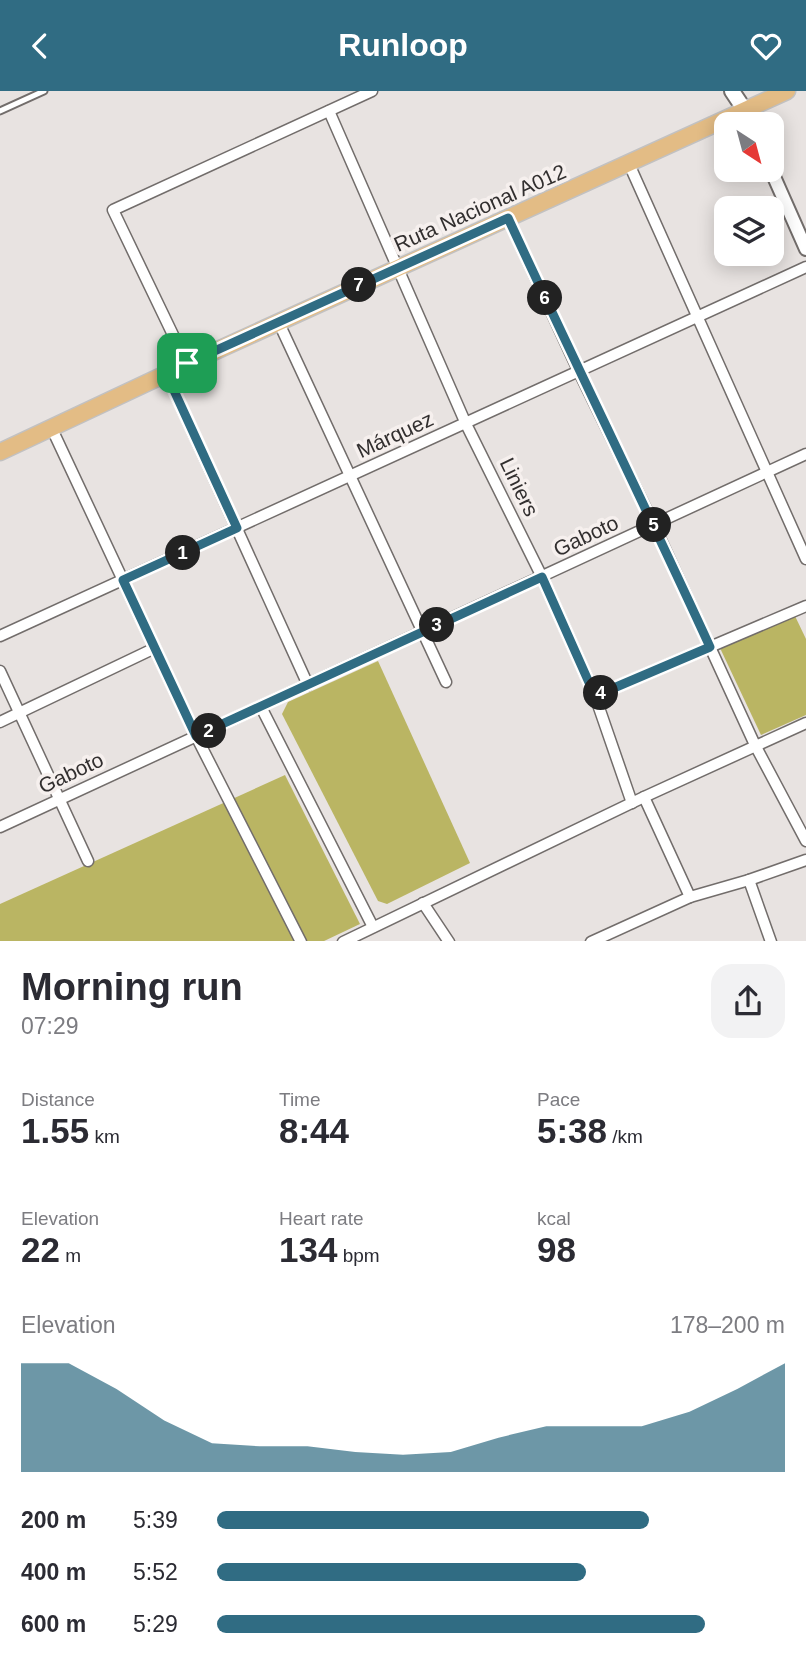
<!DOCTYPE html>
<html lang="en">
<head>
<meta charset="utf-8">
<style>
	body { margin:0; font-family:Arial,sans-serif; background:#f2f2f3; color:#2b2b33; height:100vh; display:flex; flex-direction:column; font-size:26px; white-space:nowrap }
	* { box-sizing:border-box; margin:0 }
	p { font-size:23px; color:#7c7c81 }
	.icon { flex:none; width:38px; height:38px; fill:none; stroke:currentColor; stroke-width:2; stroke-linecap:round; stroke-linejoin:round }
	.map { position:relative; height:850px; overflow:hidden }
	.drawer { display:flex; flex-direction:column; background:#fff; flex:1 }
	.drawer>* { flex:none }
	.needle { width:46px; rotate:144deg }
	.tools { position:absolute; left:714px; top:21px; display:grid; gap:14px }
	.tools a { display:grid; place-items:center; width:70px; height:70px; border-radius:14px; background:#fff; box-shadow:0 4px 18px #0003; font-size:35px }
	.pin { position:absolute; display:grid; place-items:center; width:60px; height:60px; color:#fff; margin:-30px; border-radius:14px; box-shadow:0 4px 10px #0006 }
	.km { position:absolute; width:35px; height:35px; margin:-18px; border-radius:50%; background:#222; color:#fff; font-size:19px; line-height:35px; text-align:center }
	.round { display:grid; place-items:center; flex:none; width:74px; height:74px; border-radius:21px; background:#f2f2f3 }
	.head { display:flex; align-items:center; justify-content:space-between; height:119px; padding:0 21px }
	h1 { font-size:38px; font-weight:800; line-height:52px }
	.figures { display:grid; grid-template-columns:repeat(3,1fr); gap:10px; height:119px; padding:7px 21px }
	.figures div { display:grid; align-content:center }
	.figures b { font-size:35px; font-weight:800 }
	.figures small { font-size:19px; font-weight:400 }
	.figures p { font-size:19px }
	.chart { height:196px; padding:14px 21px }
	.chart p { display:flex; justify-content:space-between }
	.chart svg { width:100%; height:126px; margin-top:7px; fill:#306c83; opacity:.7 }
	ul { padding:0 21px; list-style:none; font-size:23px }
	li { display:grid; grid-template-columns:112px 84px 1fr; align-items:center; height:52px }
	li i { height:18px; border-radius:9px; background:#306c83 }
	header { display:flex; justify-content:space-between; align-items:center; height:91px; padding:0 21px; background:#306c83; color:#fff; font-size:32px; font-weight:800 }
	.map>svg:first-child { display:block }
</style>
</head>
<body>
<header><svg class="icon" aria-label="back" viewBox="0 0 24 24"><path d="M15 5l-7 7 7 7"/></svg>Runloop<svg class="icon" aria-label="heart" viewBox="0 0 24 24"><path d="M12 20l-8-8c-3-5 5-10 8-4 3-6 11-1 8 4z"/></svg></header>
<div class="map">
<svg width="806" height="851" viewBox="0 0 806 851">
	<rect width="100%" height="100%" fill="#e8e3e1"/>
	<g fill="#bab563">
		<polygon points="795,525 806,548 806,624 761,644 720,557"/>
		<polygon points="378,570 470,772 387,813 378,810 282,623 288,611"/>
		<polygon points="285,684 360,833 322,851 0,850 0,813"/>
	</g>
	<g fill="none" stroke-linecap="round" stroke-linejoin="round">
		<defs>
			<polyline id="service" points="0,20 44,0"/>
			<g id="minor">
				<polyline points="329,20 466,333 542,486 595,605 632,712"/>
				<polyline points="629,73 806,468"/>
				<polyline points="508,127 579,281 654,434 755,654 806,750"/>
				<polyline points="278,230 446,591"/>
				<polyline points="187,273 113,119 372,0"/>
				<polyline points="166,282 308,594"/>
				<polyline points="52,338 196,645 301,851"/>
				<polyline points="0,545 806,176"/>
				<polyline points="0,580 88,770"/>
				<polyline points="595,605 806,515"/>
				<polyline points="261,616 373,836"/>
				<polyline points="0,631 155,557"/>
				<polyline points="644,706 690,806"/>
				<polyline points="0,736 806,363"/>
				<polyline points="749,789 771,851"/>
				<polyline points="423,812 449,851"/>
				<polyline points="343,851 644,706 806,632"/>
				<polyline points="591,851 690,806 749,789 806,769"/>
			</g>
			<g id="tertiary">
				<polyline points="744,18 750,33"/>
				<polyline points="771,79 806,158"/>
			</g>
			<polyline id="secondary" points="732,0 744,18"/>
			<polyline id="primary" points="0,361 187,273 787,0"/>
		</defs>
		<use href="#service" stroke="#726d6b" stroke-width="9"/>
		<use href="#minor" stroke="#726d6b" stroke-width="13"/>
		<use href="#tertiary" stroke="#726d6b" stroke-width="16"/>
		<use href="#secondary" stroke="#726d6b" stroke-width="18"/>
		<use href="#primary" stroke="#c2c1c1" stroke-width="19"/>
		<use href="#service" stroke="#fff" stroke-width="5"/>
		<use href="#minor" stroke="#fff" stroke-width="10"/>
		<use href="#tertiary" stroke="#fff" stroke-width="12"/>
		<use href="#secondary" stroke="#fff" stroke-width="14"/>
		<use href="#primary" stroke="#e3bc85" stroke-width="16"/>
	</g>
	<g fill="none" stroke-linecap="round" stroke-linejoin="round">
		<defs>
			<path id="route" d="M 508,127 C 574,270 644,412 710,556 L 595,605 L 542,486 L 196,645 L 123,489 L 237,437 L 166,282 Z"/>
		</defs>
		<use href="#route" stroke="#fff" stroke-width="14"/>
		<use href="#route" stroke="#306c83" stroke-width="9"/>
	</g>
	<g text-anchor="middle" stroke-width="7" stroke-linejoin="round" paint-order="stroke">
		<g font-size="21" fill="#322f2f" stroke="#f6f0ee">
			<text transform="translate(480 117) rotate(-24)" y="7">Ruta Nacional A012</text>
			<text transform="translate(395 344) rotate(-25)" y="7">Márquez</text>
			<text transform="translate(519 396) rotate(64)" y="7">Liniers</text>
			<text transform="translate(586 445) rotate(-25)" y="7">Gaboto</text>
			<text transform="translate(71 682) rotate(-25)" y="7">Gaboto</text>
		</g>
	</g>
</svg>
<div class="tools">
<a><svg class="needle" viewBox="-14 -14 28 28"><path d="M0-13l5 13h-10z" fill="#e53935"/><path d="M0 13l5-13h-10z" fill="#7c7c81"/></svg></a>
<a><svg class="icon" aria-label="layers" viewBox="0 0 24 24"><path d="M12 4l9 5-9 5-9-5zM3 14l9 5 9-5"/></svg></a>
</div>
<div class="pin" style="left:187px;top:272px;background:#1e9e55"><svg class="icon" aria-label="arrive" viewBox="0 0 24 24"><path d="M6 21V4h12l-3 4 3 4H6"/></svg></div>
<b class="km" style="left:183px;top:462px">1</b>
<b class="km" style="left:209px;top:640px">2</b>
<b class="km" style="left:437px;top:534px">3</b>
<b class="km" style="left:601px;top:602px">4</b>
<b class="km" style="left:654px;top:434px">5</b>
<b class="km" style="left:545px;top:207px">6</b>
<b class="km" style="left:359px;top:194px">7</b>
</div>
<section class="drawer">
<div class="head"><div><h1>Morning run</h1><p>07:29</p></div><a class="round"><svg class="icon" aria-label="share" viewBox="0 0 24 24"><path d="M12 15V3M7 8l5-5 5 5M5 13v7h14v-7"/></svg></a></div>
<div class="figures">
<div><p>Distance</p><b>1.55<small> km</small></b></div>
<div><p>Time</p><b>8:44</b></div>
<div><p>Pace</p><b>5:38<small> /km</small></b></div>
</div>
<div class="figures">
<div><p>Elevation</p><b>22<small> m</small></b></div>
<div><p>Heart rate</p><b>134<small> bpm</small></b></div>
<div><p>kcal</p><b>98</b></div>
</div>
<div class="chart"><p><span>Elevation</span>178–200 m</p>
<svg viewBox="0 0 160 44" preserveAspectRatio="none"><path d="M0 44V6L10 6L20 15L30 26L40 34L50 35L60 35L70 37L80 38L90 37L100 32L110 28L120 28L130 28L140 23L150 15L160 6V44z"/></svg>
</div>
<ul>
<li><b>200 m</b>5:39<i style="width:76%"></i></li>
<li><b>400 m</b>5:52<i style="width:65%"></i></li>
<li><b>600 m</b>5:29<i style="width:86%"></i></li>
</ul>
</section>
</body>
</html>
